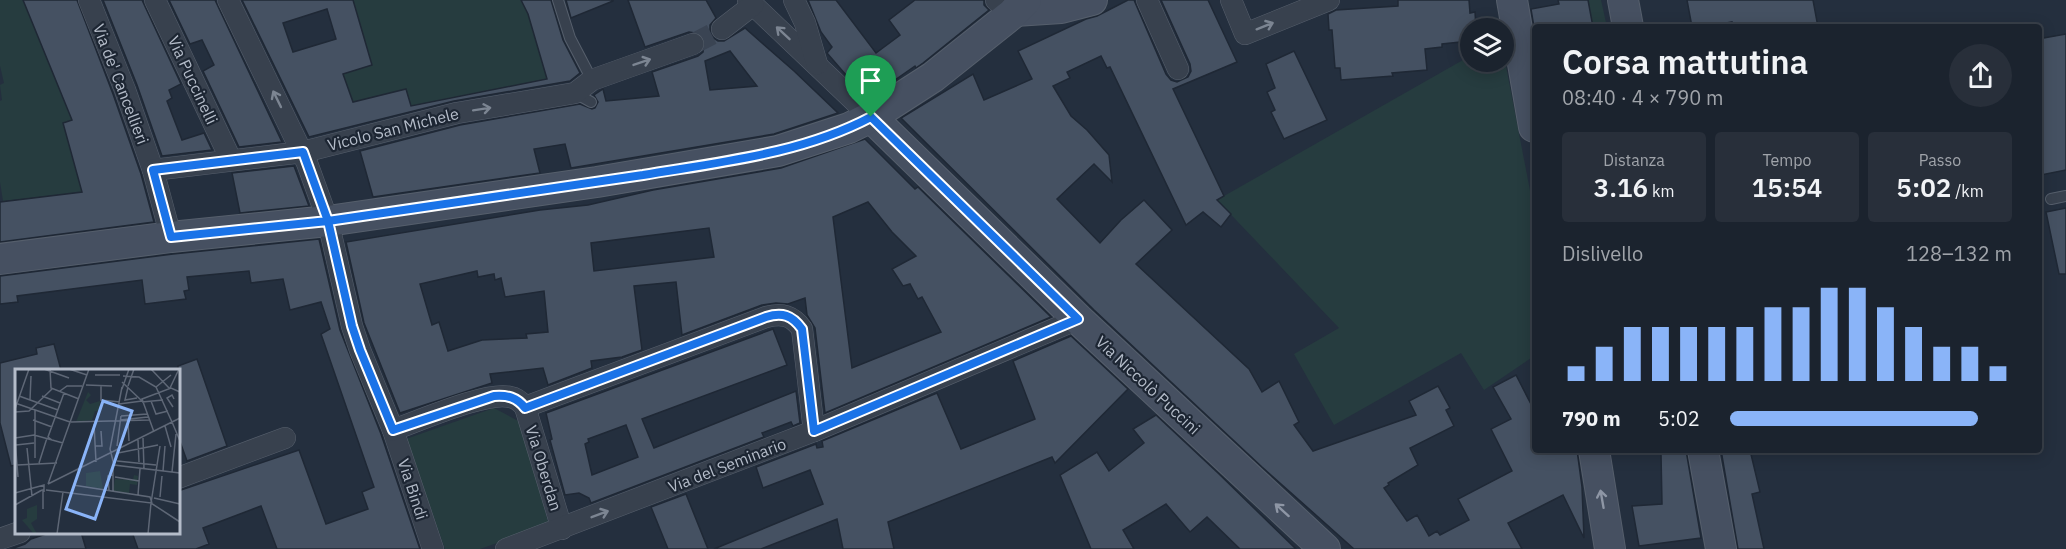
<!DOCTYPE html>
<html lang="it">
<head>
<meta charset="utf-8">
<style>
	body { margin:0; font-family:"IBM Plex Sans",sans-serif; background:#282f3a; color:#f1f3f6; height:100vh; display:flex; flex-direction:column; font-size:22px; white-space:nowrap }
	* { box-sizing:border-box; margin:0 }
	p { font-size:20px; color:#a0a4aa }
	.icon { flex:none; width:33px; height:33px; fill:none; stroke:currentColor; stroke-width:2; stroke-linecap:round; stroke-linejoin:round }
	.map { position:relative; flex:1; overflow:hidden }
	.drawer { position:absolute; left:1532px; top:24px; width:510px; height:429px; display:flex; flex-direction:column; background:#1b232e; border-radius:6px; box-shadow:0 3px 15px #0003,0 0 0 2px #39404a }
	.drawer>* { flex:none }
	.controls { position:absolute; left:1460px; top:18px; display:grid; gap:12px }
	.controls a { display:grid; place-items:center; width:54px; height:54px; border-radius:50%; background:#1b232e; box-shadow:0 3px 15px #0003,0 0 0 2px #39404a; font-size:30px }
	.pin { position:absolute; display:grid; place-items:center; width:51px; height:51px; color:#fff; margin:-62px -26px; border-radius:50% 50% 50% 0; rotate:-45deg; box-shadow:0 0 6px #0007 }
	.pin .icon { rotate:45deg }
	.round { display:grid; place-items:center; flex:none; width:63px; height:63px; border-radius:32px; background:#282f3a }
	.overview { display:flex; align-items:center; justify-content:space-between; height:102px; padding:0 30px }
	h1 { font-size:33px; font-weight:600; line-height:45px }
	.figures { display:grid; grid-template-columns:repeat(3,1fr); gap:9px; height:102px; padding:6px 30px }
	.figures div { display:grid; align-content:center; border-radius:6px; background:#282f3a; text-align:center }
	.figures b { font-size:26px; font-weight:600 }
	.figures small { font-size:16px; font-weight:400 }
	.figures p { font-size:16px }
	.chart { height:168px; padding:12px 30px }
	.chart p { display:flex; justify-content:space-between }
	.chart svg { width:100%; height:108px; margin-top:6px; stroke:#8ab4f8; stroke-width:6 }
	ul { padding:0 30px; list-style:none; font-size:20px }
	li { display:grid; grid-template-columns:96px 72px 1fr; align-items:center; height:45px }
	li i { height:15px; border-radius:8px; background:#8ab4f8 }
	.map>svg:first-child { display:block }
</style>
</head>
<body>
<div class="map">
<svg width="2066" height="549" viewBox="0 0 2066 549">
	<rect width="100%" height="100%" fill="#242f3e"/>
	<g fill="#263c3f">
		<polygon points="0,0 23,0 72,120 63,123 82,192 3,201 0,182 0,101 2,100 0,85 4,83 0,66"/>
		<polygon points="353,0 521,0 528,14 547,79 411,106 406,89 353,102 343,74 372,65"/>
		<polygon points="1588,0 1601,0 1607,27 1593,27"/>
		<polygon points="1503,51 1534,211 1534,356 1484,390 1461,353 1334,425 1294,354 1339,328 1217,200 1470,56 1470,62 1503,62"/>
		<polygon points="494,408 520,422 549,525 480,549 445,549 406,439"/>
	</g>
	<g fill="#455162" stroke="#1f2835" stroke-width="1.5" fill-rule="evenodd">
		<polygon points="23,0 77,0 113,94 141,174 154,222 0,242 0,202 82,192 63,123 72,120"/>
		<polygon points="103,0 142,0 181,84 169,90 172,98 167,101 182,140 204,133 212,150 162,156 137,85"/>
		<polygon points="169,0 215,0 282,142 239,147 203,71 214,65 202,40 190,44"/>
		<path d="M 242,0 L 353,0 L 372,65 L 343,74 L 353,102 L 406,89 L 411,106 L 547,79 L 528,14 L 521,0 L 551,0 L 563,40 L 580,73 L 570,81 L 454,101 L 309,137 ZM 327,9 L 336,39 L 293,52 L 283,23 Z"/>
		<polygon points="566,0 613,0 613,1 571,18"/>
		<path d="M 628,0 L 706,0 L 716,18 L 710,25 L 710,31 L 712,37 L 718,41 L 724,41 L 745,28 L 794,71 L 838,113 L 774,134 L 571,168 L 565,144 L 534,149 L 540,173 L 373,197 L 360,151 L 460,125 L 580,104 L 592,109 L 595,108 L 598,102 L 594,95 L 603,89 L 606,101 L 659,96 L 652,72 L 698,56 L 703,52 L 705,40 L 701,34 L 689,32 L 645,47 ZM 730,51 L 757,86 L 710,90 L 705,61 Z"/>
		<polygon points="808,0 836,0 876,53 900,35 889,20 915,0 984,0 984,5 989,10 923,63 916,68 915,66 869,98 846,75 827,53 832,47 821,32"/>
		<polygon points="1128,0 1134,0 1166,74 1171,80 1177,82 1188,77 1191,71 1190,64 1161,0 1208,0 1237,62 1173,89 1224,196 1217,200 1231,214 1221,227 1203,212 1186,225 1110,67 1107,68 1101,56 1067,72 1070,78 1053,86 1071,116 1087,130 1109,155 1112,182 1094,164 1057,199 1100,243 1121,220 1144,200 1172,230 1136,264 1249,369 1262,392 1279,381 1299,422 1294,425 1313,451 1416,415 1409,401 1438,386 1450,408 1446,410 1454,426 1410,448 1418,465 1388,483 1389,485 1384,488 1407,521 1417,515 1429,536 1437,531 1440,535 1469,520 1458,499 1512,471 1491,429 1511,419 1493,387 1516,375 1534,410 1534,450 1577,450 1582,487 1584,538 1563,495 1508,523 1522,549 1354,549 1262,467 1094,310 901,118 973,74 984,100 1032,79 1018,51 1086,19 1097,16"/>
		<polygon points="1398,0 1469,0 1470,13 1475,12 1476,28 1470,28 1470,41 1442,44 1442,47 1425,49 1427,70 1392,73 1393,76 1341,80 1340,68 1335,68 1332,30 1329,30 1328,14 1336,10 1398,6"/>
		<polygon points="1558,0 1588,0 1593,27 1534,27 1531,9 1559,4"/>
		<polygon points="1687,0 1813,0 1818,27 1733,27 1732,22 1706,27 1692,27"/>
		<polygon points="2066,34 2066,170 2041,175 2038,164 2038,39"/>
		<polygon points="1294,51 1327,120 1284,139 1271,112 1275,110 1267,92 1275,88 1266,64"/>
		<path d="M 865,139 L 915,189 L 918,187 L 1051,317 L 825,413 L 815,328 L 807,315 L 805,298 L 788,304 L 776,303 L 762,305 L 682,335 L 676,282 L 634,286 L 642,350 L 622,357 L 591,361 L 592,368 L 548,385 L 543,368 L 490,374 L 492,383 L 400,413 L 364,323 L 346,242 L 540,210 L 588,205 L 653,190 L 781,168 ZM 868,202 L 892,232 L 916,256 L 892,269 L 903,286 L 910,284 L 918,299 L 922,297 L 941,332 L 852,368 L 833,217 ZM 709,228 L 714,257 L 594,271 L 591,243 ZM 477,271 L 478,277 L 494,274 L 495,280 L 501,278 L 505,297 L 544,291 L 548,332 L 526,334 L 527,338 L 482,340 L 448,351 L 439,322 L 432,325 L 420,284 Z"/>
		<polygon points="294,166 309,206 240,213 232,173"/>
		<polygon points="2066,208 2066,274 2059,274 2046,212"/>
		<polygon points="319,239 340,330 381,434 420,549 277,549 261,506 203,528 209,544 196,549 138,549 132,532 178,532 178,491 299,450 326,524 368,509 362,492 374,487 321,334 330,329 321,302 290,310 283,279 251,283 249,271 187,277 189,290 184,291 186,299 145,304 142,280 17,296 18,302 0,304 0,276 173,254"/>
		<path d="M 773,329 L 787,365 L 642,419 L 654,448 L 796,391 L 800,423 L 793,426 L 791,422 L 762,433 L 764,437 L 591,503 L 589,498 L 579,493 L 565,495 L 550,440 L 552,439 L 546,413 ZM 626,425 L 638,457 L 592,475 L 585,444 L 589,442 L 588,439 Z"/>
		<polygon points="1071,336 1128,389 1055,463 1052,457 888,522 894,549 843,549 837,519 761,549 714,549 823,504 810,470 763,488 756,467 816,444 817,448 823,447 822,441 937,393 961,449 1035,419 1013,361"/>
		<polygon points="54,344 61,370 16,370 16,465 11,466 0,423 0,363 37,354 36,348"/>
		<polygon points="197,359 227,446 187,461 178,436 178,366"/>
		<polygon points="1156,415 1218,473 1296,549 1240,549 1207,517 1190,532 1166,504 1123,530 1134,549 1091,549 1060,475 1097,452 1109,471 1144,443 1133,429"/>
		<polygon points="1681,450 1686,450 1701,538 1639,546 1632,506 1662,504 1661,454"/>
		<polygon points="1721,450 1750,450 1760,492 1752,494 1764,549 1738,549"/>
		<polygon points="686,494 708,549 668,549 651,507"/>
		<polygon points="52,532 81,532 86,549 11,549 25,544 31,539"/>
	</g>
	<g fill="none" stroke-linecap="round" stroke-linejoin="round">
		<polyline stroke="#3a4453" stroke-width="21" stroke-dasharray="21 10" stroke-linecap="butt" points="693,44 722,29"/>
		<defs>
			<g id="lane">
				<polyline points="558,0 570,38 592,80"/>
				<polyline points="575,93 591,102"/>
				<polyline points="2051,199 2066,196"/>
			</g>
			<g id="street">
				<polyline points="89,0 125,90 153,170 171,237"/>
				<polyline points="155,0 231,160"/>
				<polyline points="228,0 307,163 328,221 352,326 360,350 393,430 433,549"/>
				<polyline points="748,0 871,117"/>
				<polyline points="794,0 805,23 817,64"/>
				<polyline points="996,0 1012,14"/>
				<polyline points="1147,0 1178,69"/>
				<polyline points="1231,0 1245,34 1329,0"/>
				<polyline points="722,29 753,5"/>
				<polyline points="153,170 303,152 457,113 575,93 592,80 693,44"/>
				<path d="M 525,407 L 766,317 C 782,313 792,315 802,329 L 814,431"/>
				<path d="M 393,430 C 419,421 487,391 510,397 C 517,398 521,402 525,407 L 562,529"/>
				<polyline points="178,478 285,438"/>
				<polyline points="0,539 20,532"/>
				<polyline points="506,549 814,431 1078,319"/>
			</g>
			<g id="secondary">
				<polyline points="1512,0 1534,127"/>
				<polyline points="1623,0 1628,27"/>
				<polyline points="1015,11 1061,8 1092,0"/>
				<polyline points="871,117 1078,319 1325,549"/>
				<polyline points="0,259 171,237 328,221 597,182 778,151 849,128 871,117 933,77 1012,14 1026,0"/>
				<polyline points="1594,450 1610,549"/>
				<polyline points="1703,450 1721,549"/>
			</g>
		</defs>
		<use href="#lane" stroke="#565f6c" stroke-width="12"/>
		<use href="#street" stroke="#565f6c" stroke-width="22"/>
		<use href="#secondary" stroke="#565f6c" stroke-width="32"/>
		<use href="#lane" stroke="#38414e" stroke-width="10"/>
		<use href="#street" stroke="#38414e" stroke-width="21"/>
		<use href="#secondary" stroke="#465061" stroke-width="30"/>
	</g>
	<defs><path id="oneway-shaft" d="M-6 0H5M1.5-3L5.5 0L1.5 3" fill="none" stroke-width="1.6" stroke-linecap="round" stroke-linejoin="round" transform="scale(1.5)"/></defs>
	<g stroke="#7c8592">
		<use href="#oneway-shaft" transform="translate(1265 26) rotate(-22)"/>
		<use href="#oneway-shaft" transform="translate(783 33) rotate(-137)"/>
		<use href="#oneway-shaft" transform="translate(642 62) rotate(-19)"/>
		<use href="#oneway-shaft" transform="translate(277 99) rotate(-116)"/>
		<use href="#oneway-shaft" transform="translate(482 109) rotate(-9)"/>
		<use href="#oneway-shaft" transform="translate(600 514) rotate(-21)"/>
	</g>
	<g stroke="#8e96a5">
		<use href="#oneway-shaft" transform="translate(1602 499) rotate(-100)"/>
		<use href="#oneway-shaft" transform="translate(1282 510) rotate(-138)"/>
	</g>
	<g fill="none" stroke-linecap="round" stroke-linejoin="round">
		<defs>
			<path id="route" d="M 871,117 C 801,154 720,162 643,175 C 538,191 433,206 328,221 L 303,152 L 153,170 L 171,237 L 328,221 L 352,326 L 360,350 L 393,430 L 494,396 C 507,395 517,397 525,408 L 766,317 C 782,312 792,315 802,329 L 814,431 L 1078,319 L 871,117"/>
		</defs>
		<use href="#route" stroke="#fff" stroke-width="12"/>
		<use href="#route" stroke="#1a73e8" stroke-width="8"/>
	</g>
	<g text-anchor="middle" stroke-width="4.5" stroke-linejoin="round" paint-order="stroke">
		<g font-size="16" fill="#b4bcc9" stroke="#1d2633">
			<text transform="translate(193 80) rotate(65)" y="6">Via Puccinelli</text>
			<text transform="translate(121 84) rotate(69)" y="6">Via de' Cancellieri</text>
			<text transform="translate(393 129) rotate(-14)" y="6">Vicolo San Michele</text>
			<text transform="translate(1148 385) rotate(43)" y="6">Via Niccolò Puccini</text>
			<text transform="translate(727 465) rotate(-21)" y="6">Via del Seminario</text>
			<text transform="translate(544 468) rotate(73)" y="6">Via Oberdan</text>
			<text transform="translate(413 489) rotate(72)" y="6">Via Bindi</text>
		</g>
	</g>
	<g transform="translate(15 369)">
		<rect width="165" height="165" fill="#242f3e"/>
		<path d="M 73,23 L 76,26 L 71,31 L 75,35 L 85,32 L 84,42 L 80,42 L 77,51 L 61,53 ZM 85,102 L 88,120 L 71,117 L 71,104 ZM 119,106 L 123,107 L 122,116 L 115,115 L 114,124 L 98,122 L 100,110 L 118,111 ZM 22,136 L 22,150 L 16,154 L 22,165 L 19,165 L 7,151 L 12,149 L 12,140 Z" fill="#263c3f"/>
		<path fill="none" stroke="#5e6776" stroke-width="1.5" d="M 29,0 L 54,9M 35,0 L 36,19 L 64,30M 54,0 L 72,6M 136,0 L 155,20M 80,6 L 105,6M 108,7 L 124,8 L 141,18 L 157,53M 107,13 L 127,32M 71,16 L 97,17M 86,17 L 86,31 L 105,33M 113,17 L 119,0M 107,18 L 95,80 L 99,96 L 165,104M 113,18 L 110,31 L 122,29M 141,18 L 156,6M 155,19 L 164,0M 107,20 L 114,0M 45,22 L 52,17 L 67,17M 4,27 L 43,41M 27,27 L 45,34M 15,31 L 16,7M 136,32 L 141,45 L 153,42M 127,33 L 148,31M 0,34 L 55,53M 104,35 L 127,32M 158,38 L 152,29 L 157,26 L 159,30M 0,40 L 14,0M 20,41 L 20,89M 0,43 L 14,42 L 37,20M 106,47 L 132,45M 18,51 L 37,58M 105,51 L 133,48M 56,53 L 134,51M 157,53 L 165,72M 113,54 L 114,72M 79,55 L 81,93M 150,57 L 156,78M 139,63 L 127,30 L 156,19 L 165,23M 0,69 L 19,66 L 48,74M 128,69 L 129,100M 0,70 L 3,108M 37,71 L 33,68 L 49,24M 123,71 L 124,93M 1,76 L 19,74M 80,77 L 87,77 L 86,62M 102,77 L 106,47M 12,79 L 17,127M 103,84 L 143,76M 102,92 L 141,96M 24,94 L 32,69M 2,96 L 42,94M 148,102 L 150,77M 157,103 L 161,65M 100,108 L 124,112M 33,115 L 165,49M 33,115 L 74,0M 58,116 L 135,128 L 137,134M 28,120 L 28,140M 31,121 L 136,134 L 145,77M 94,122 L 93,107 L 98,106M 98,122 L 98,96M 0,124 L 29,116 L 29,123M 123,126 L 125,100M 145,128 L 147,107M 139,129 L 165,135M 0,136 L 27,121M 42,165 L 48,123M 74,165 L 94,165M 133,165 L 136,134 L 165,153"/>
		<path fill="#8ab4f8" fill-opacity="0.15" stroke="#8ab4f8" stroke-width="3" d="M 88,32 L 117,42 L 80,150 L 51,140 Z"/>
		<rect width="165" height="165" fill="none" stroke="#b4bcc9" stroke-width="3"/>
	</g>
</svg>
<div class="controls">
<a><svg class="icon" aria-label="layers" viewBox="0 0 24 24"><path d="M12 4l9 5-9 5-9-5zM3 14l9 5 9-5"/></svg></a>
</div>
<div class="pin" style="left:871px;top:117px;background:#1e9e55"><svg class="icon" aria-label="arrive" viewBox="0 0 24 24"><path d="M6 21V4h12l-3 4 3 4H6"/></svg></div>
<section class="drawer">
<div class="overview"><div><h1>Corsa mattutina</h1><p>08:40 · 4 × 790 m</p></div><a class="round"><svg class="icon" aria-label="share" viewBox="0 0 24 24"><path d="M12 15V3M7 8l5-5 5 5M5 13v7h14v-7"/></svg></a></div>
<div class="figures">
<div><p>Distanza</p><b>3.16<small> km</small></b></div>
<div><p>Tempo</p><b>15:54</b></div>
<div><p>Passo</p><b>5:02<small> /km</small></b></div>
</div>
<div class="chart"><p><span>Dislivello</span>128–132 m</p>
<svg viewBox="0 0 160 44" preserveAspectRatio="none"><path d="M5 44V38M15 44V30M25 44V22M35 44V22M45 44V22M55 44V22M65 44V22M75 44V14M85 44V14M95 44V6M105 44V6M115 44V14M125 44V22M135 44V30M145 44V30M155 44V38"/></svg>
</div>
<ul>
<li><b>790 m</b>5:02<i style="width:88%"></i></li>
</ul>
</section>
</div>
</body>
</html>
